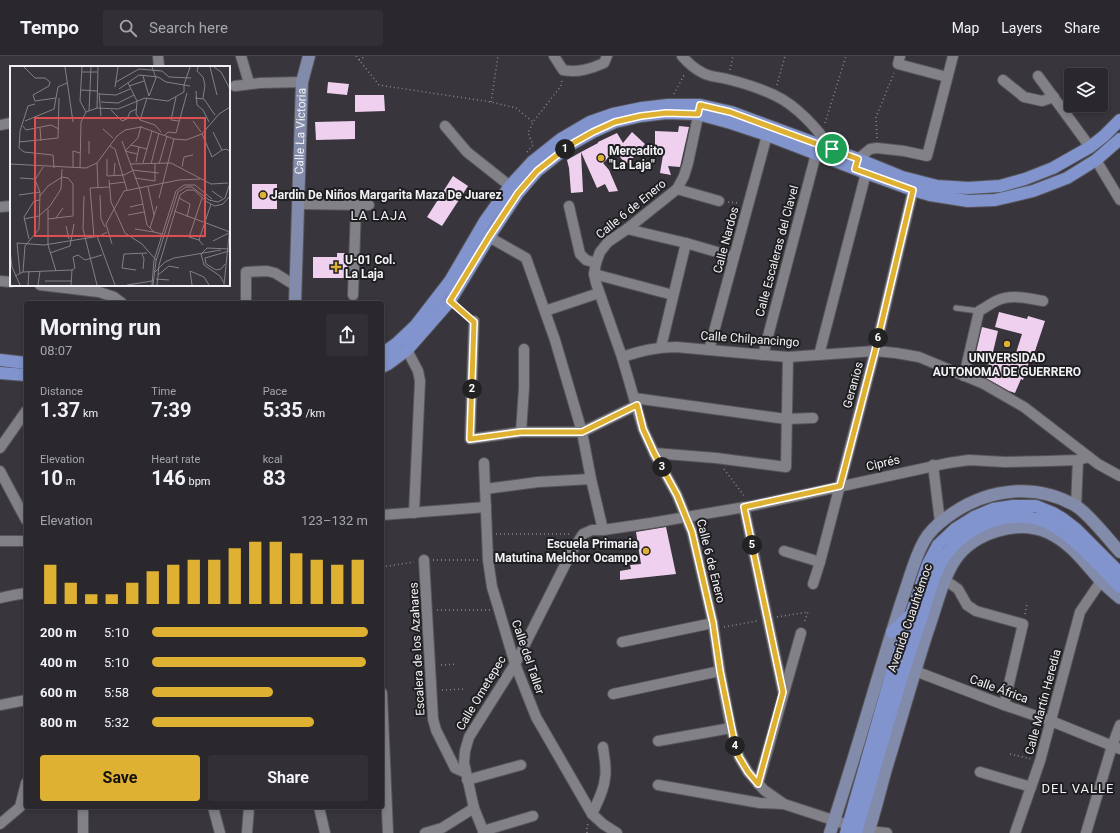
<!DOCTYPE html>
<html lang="en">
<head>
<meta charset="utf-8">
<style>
	body { margin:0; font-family:Roboto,sans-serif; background:#323035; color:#f1f3f6; height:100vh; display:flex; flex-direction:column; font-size:15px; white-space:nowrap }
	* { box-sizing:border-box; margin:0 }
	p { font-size:13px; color:#a5a6aa }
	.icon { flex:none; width:22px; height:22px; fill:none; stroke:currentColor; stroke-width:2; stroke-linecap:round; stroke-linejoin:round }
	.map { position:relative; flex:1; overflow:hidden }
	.drawer { position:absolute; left:24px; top:245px; width:360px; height:508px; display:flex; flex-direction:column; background:#2a282d; border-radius:4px; box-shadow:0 2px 6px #0003,0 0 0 1px #464449 }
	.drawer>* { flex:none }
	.controls { position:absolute; left:1064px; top:12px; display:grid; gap:8px }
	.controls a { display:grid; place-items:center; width:44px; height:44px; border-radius:4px; background:#2a282d; box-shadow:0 2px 6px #0003,0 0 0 1px #464449; font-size:20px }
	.pin { position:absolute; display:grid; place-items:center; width:34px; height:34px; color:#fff; margin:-17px; border:2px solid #fff; border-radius:50%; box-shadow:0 1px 4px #0007 }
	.km { position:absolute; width:20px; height:20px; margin:-10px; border-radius:50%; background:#222; color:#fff; font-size:11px; line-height:20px; text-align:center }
	.round { display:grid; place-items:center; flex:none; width:42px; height:42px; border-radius:4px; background:#323035 }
	.overview { display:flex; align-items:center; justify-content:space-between; height:68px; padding:0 16px }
	h1 { font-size:22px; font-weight:700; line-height:30px }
	.metrics { display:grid; grid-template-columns:repeat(3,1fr); gap:6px; height:68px; padding:4px 16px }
	.metrics div { display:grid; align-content:center }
	.metrics b { font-size:20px; font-weight:700 }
	.metrics small { font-size:11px; font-weight:400 }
	.metrics p { font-size:11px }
	.chart { height:112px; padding:8px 16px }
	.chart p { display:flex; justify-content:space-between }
	.chart svg { width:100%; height:72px; margin-top:4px; stroke:#deb133; stroke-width:6 }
	.action { display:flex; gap:8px; margin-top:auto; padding:8px 16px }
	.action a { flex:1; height:46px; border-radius:4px; background:#deb133; color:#111; font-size:16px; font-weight:700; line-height:46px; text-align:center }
	.action a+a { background:#323035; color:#f1f3f6 }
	ul { padding:0 16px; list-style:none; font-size:13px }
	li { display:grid; grid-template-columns:64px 48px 1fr; align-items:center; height:30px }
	li i { height:10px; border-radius:5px; background:#deb133 }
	header { display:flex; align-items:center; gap:24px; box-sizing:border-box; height:56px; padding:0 20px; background:#2a282d; border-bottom:1px solid #464449 }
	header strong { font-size:19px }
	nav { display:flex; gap:22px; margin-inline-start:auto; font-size:14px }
	.search { width:280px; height:36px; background:#323035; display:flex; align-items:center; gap:10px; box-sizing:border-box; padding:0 14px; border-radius:4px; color:#a5a6aa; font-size:15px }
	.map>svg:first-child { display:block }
</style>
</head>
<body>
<header>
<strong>Tempo</strong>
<div class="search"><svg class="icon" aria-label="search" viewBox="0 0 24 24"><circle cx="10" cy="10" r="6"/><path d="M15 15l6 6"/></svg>Search here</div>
<nav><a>Map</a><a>Layers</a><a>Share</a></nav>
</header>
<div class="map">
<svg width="1120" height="777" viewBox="0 0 1120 777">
	<rect width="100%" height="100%" fill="#38363c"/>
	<g fill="#efd0ee">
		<polygon points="328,26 349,28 347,39 327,37"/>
		<polygon points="355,39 384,39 385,55 355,56"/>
		<polygon points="355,65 355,83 316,84 315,66"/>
		<polygon points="679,70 689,71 680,111 668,110 671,119 660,117 663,99 655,99 655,75 678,76"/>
		<polygon points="632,76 645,88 635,100 626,108 615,95 603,107 609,114 618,135 609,136 605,128 597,132 581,96 598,87 598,86 617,77 623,87"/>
		<polygon points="581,96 583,136 571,137 569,112 567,104"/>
		<polygon points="453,120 468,130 442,170 427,161"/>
		<rect x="252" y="128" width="25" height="25"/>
		<polygon points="337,197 348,197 347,222 313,222 313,201 337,201"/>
		<polygon points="999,256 1027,263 1028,260 1045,265 1031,307 1029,306 1023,324 1021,323 1015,337 1009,335 986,322 991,309 974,305 982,271 998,275 993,296 1014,303 1022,278 995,271"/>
		<polygon points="666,471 676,518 620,524 620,515 631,513 630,509 641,508 636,476"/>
	</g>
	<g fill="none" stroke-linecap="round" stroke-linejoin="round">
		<defs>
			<polyline id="lane" points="956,252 979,255"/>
			<g id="street">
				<polyline points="158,0 159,11"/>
				<polyline points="241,0 249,27"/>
				<path d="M 554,0 L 563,14 C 578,17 590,13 604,7 L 607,0"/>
				<path d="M 682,0 C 688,7 695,13 703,17 C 710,21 720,21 727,23 C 743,27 759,32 774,39 C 798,50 817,73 832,93"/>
				<polyline points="900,0 898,8 947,21"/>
				<polyline points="1038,20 1090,91"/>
				<polyline points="1003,24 1024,41 1042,45 1054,41"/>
				<polyline points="235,30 260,27 302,26"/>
				<polyline points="700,51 688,107 684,120 677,133 627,173 608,186 600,196 596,207 594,218 596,227 622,301 643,373 654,397 677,439 692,476 713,567 720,615 731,672 739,701 748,716 764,734 784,748 848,769 869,775 887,777"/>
				<polyline points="0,69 11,67"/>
				<polyline points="445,70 467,96 510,130"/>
				<polyline points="1096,104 1120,144"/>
				<polyline points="856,109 858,103 870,93 877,92 904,95 927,100 953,0"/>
				<polyline points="677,133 719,145"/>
				<polyline points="299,148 369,149"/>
				<polyline points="569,150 580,198 586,204 596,207"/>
				<polyline points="0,151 11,150"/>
				<polyline points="627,173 686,187 734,201"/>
				<polyline points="489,181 526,202 555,284 582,376 591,423 603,474"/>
				<polyline points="594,218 673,239"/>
				<polyline points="0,225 11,226"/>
				<polyline points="40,229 99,236 114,241 122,247"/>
				<polyline points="353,239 356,149"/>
				<polyline points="246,247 246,216 267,215 275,217 296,230"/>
				<polyline points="545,255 599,237"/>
				<polyline points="474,265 470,383 521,376 582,376 637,349"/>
				<polyline points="661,291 686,187"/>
				<polyline points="407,294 418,315 420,325 414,457"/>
				<polyline points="709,294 767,79"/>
				<polyline points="763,299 816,98"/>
				<polyline points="819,299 866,117"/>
				<path d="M 622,301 C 641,295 655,291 676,291 L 788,301 L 875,295 L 896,297 L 919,301 L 984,328 L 1024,351 L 1098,408 L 1120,420"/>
				<path d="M 964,320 L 979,255 C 985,252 990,248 996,245 C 1011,238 1028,242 1043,245"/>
				<polyline points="634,342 786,363 813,362"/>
				<polyline points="521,376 524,332 524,293"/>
				<polyline points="0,392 26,355"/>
				<polyline points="654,397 716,402 786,411 788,301"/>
				<polyline points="484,407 488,504 492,531 499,554 515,608 536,661 592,758 603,768 617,777"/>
				<polyline points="933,409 940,466"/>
				<polyline points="0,415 26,464"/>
				<polyline points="485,433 538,426 591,423"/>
				<polyline points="744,451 783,636"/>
				<polyline points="1076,451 1078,404"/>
				<polyline points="382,459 486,451"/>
				<polyline points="0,485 26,485"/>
				<polyline points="784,495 820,506"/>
				<polyline points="424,504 433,663 436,674 455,712 466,717"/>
				<polyline points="945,524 958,533 967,549 976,555 1023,568 1004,649"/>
				<polyline points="813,528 820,506 875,295 913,134"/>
				<polyline points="0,542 14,539 26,537"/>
				<polyline points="622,586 713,567"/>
				<polyline points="915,615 1004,649 1051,665 1120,693"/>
				<polyline points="382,637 388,777"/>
				<polyline points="613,638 720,615"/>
				<polyline points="0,649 26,644"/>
				<polyline points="658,685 731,672"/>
				<polyline points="980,716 1031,731"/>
				<polyline points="467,724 521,709"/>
				<polyline points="758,728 801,577"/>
				<polyline points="658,729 760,747 784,748"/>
				<polyline points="213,751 220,777"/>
				<polyline points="319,751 325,777"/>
				<path d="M 592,758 C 597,747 604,735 605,722 C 607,712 604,701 603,691"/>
				<polyline points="0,768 20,751 26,727"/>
				<polyline points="483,775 533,760"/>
				<polyline points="83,777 83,751"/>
				<polyline points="247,777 249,751"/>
				<polyline points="425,777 442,772 474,752"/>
				<polyline points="484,777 474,752 464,707 465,695 469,681 515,608 572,495 583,478 592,474 603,474 651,467 751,450 948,407 969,404 1005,406 1049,405 1078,404 1089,401"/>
				<polyline points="1015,777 1040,705 1080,556 1101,525"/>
				<polyline points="1086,777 1112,690 1120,669"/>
			</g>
			<g id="secondary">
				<path id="s1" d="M 295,247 L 302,26 L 309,0"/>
				<path d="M 830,777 C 854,705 874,632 897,560 C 901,547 906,533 910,520 C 915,506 919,491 928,479 C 935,470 944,463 953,457 C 990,432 1037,427 1076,450 C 1090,459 1108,483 1120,496"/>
				<path d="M 868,777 C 875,756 880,734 886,713 C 900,667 913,620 928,574 C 936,552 942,524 955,504 C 973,477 1017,463 1047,476 C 1070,486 1084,506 1100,524 C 1106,530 1113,536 1120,542"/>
			</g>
			<g id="primary">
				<polyline points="382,298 396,288 416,269 450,225 485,165 510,130 532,106 561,83 590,66 613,58 642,52 668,49 700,49 731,56 858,103 902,121 937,130 968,132 1000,130 1025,123 1053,112 1090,91 1104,80 1120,64"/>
				<polyline points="0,304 26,307"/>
				<polyline points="382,311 388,308 407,294 450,245 489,181 518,137 537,115 570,89 593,76 615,66 641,60 666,57 698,58 731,67 767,79 866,117 913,134 930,139 968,145 995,144 1033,135 1067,122 1096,104 1120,83"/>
				<polyline points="0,317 26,319"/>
				<polyline points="892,576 909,560"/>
				<polyline points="846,777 894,609 928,508 938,489 955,473 974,461 993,453 1013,450 1036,450 1053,457 1063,463 1076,473 1120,517"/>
				<path d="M 856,777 C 877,706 896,633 921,563 C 927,544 935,511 948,496 C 969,470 1004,455 1037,463 C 1064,469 1100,510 1120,531"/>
			</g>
		</defs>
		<use href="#lane" stroke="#56555a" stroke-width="7"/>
		<use href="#street" stroke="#56555a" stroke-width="12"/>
		<use href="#secondary" stroke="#56555a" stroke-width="14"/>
		<use href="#primary" stroke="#56555a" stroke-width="14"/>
		<g stroke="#8a888e" stroke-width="1.5" stroke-dasharray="1 3" stroke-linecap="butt">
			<polyline points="356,0 379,29 491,46 516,52 533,66"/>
			<polyline points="359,4 366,0"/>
			<polyline points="730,14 733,0"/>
			<polyline points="777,29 785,0"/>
			<polyline points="674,38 685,17"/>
			<polyline points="491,46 498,0"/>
			<polyline points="825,67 846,0"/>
			<polyline points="877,82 876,61 894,17"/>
			<polyline points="527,96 533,89 528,77 533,66 561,30 562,24"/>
			<polyline points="728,146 739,147"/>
			<polyline points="458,251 467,259"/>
			<polyline points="724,413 745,441"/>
			<polyline points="496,478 570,478"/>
			<polyline points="433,504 478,504"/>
			<polyline points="382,511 414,506"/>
			<polyline points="437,554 490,554"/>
			<polyline points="1025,558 1027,548"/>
			<polyline points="777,561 808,556 804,567"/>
			<polyline points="724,571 757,565"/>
			<polyline points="441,609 457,608"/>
			<polyline points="442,634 466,633"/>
			<polyline points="1010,698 1031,703"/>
			<polyline points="587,777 587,772 588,767"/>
		</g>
		<use href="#lane" stroke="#838188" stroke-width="5"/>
		<use href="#street" stroke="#838188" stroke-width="10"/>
		<use href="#secondary" stroke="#828baa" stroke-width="12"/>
		<use href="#primary" stroke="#8194cd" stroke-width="12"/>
	</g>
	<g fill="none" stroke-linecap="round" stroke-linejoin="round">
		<defs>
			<polygon id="route" points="700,49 730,56 858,103 855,113 913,134 875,295 840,430 744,451 783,636 758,728 748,716 739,701 734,684 720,615 713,567 692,476 677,439 654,397 643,373 637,349 582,376 521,376 470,383 474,266 450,245 489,181 518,137 537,115 570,89 593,76 615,66 641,60 666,57 698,58"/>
		</defs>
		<use href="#route" stroke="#fff" stroke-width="8"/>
		<use href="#route" stroke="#deb133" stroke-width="5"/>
	</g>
	<g fill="#deb133" stroke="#1f1e21" stroke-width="1.5">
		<circle cx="601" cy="102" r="4"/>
		<circle cx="263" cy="139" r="4"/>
		<path d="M334 205h4v4h4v4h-4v4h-4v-4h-4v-4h4z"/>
		<circle cx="1007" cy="288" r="4"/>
		<circle cx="646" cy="495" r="4"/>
	</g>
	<g text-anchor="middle" stroke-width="4" stroke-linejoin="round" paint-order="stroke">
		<g font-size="12" fill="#f2f1f5" stroke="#1f1e21">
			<text dy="4" stroke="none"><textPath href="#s1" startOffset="172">Calle La Victoria</textPath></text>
			<text transform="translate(631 153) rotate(-39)" y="4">Calle 6 de Enero</text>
			<text transform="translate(726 184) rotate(-75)" y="4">Calle Nardos</text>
			<text transform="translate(777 195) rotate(-75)" y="4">Calle Escaleras del Clavel</text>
			<text transform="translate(750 283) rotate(4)" y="4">Calle Chilpancingo</text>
			<text transform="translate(853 329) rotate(-75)" y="4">Geranios</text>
			<text transform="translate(883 407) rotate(-13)" y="4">Ciprés</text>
			<text transform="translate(711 505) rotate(76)" y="4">Calle 6 de Enero</text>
			<text transform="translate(910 562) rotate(-71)" y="4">Avenida Cuauhtémoc</text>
			<text transform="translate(417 593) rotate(-93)" y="4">Escalera de los Azahares</text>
			<text transform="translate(528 601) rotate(71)" y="4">Calle del Taller</text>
			<text transform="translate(999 633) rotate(20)" y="4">Calle África</text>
			<text transform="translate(481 637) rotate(-59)" y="4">Calle Ometepec</text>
			<text transform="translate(1043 646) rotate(-75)" y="4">Calle Martín Heredia</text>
		</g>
		<g font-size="12" font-weight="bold" fill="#f2f1f5" stroke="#1f1e21" text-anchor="start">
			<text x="609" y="99">Mercadito<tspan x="609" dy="14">"La Laja"</tspan></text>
			<text x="271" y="143">Jardin De Niños Margarita Maza De Juarez</text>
			<text x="345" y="208">U-01 Col.<tspan x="345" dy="14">La Laja</tspan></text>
			<text x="1007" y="306" text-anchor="middle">UNIVERSIDAD<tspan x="1007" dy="14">AUTONOMA DE GUERRERO</tspan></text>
			<text x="638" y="492" text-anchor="end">Escuela Primaria<tspan x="638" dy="14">Matutina Melchor Ocampo</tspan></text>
		</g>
		<g font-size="13" letter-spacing="1" fill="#f2f1f5" stroke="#1f1e21">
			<text x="379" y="164">LA LAJA</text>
			<text x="1078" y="737">DEL VALLE</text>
		</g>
	</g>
	<g transform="translate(10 10)">
		<rect width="220" height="220" fill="#38363c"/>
		<path fill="none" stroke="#828186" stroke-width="1" d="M 14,1 L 25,12 L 35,12 L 40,16 L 39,20 L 23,29 L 25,35 L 46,32 L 44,43 L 15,55M 55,1 L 63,56M 72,1 L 70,35 L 76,46M 188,1 L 187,5 L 193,11 L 195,19 L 193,32M 200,1 L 207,29M 204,1 L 211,6 L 220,23M 72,6 L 87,6M 133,10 L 139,30M 106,16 L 129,3 L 152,5 L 159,11 L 181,12M 118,17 L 127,35 L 126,48 L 130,54M 174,19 L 180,1M 119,20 L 134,15M 105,21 L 108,1M 109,23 L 129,9 L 148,11 L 156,16 L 180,20M 71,24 L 87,25M 186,25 L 187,39 L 193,44 L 199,56M 89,27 L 91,50M 89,28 L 106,29 L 120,23M 139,30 L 146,12 L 142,1M 166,31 L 161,54 L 169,55M 46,32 L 48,21 L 57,17M 185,32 L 194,33 L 205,49M 91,36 L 108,37 L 124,29M 25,38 L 18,40 L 10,65 L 9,82 L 14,86 L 43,89 L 44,102M 87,42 L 88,1M 101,44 L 112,55 L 117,53 L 120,46 L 127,43M 79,45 L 81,1M 130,54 L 145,59 L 151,66M 130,54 L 137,32M 183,55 L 191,66M 13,60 L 16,64 L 41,59 L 49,63M 30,62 L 31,75M 93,63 L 103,72M 203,66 L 212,84M 192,68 L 202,91 L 212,84 L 217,83 L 220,86M 155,69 L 158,66 L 166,67 L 177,27M 112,75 L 130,124 L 137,159 L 144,166 L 152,168M 9,76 L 48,72 L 49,32M 121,79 L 137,83M 100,80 L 105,83 L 117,124M 116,84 L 128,72 L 131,60M 115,85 L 127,88M 79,88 L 79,75M 97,93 L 97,110 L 114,109 L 122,105M 126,96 L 129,81M 87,97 L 88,121M 133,97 L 142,65M 0,98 L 76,102 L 87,97 L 107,70 L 115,64 L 131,61 L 164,73 L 176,74 L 192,68 L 209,48 L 220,41M 120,98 L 161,97 L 201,118 L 218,117M 141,98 L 149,67M 149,98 L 157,70M 63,101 L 63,85 L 70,87M 172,101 L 174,91 L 183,89M 70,102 L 71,56 L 76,46 L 87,42 L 108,43 L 135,32 L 158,35 L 174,26 L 174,19M 122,104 L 149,107M 104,109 L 105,97M 10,112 L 25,113M 125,112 L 145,115 L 145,98M 99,114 L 101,136 L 115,167 L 132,178 L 146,194M 99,118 L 115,116M 138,121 L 144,149M 202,125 L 212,132M 9,129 L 30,126M 90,129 L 91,153 L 95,161M 30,130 L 38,120 L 52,111 L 58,112 L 63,118 L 63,150 L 38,153M 74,130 L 73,163 L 87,219M 149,132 L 164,73M 169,132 L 180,138 L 177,151M 192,132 L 179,171 L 189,174 L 193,179M 120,141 L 133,138M 38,143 L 38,179 L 46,205M 164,145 L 220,166M 118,149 L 134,146M 46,152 L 53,142M 14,153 L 29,150 L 40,140 L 51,123 L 52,103M 56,160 L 59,173M 140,162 L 147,140M 125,163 L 144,166M 87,170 L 105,219M 84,171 L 80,122 L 99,121M 19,173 L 14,151 L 24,135 L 30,134M 189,174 L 201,138M 203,175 L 219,167M 102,178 L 96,158 L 114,125 L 169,114 L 190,113M 0,185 L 2,201 L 10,219M 40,187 L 60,180 L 64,158M 132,188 L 134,193 L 133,203M 215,198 L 211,203 L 206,204 L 196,198 L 195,192 L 219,185M 126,204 L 112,202 L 114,188 L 137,187M 13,206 L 15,180 L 29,163 L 30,126 L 25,114 L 33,101M 145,206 L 155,196 L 164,192 L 211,184M 10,207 L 7,177 L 34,179 L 90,170 L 97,166M 148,209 L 159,200 L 169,202M 5,210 L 13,206 L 62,204 L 65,202 L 63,191 L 68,189 L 75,194 L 92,189M 146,213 L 159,214M 35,215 L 62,215M 214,217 L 210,210 L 194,199 L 191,188 L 197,182 L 220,183M 18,219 L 19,205M 28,219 L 30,205M 61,219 L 62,204M 117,219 L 142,215M 142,219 L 144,194 L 166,125 L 174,119 L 185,119 L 202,133M 143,219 L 146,195 L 168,126 L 176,121 L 182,121 L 199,134 L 208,136 L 215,132 L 220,117M 147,219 L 149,199 L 170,129 L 177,124 L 184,124 L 197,136 L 205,140 L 213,138 L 220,130M 182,219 L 180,205 L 194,211 L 199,219M 214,219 L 220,160"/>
		<path fill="#dc5051" fill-opacity="0.15" stroke="#dc5051" stroke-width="2" d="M 25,52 L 195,52 L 195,170 L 25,170 Z"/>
		<rect width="220" height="220" fill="none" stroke="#f2f1f5" stroke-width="2"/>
	</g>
</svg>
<div class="controls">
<a><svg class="icon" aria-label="layers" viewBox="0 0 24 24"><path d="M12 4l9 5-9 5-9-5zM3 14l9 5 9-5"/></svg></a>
</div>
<div class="pin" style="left:832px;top:93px;background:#1e9e55"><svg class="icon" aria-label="arrive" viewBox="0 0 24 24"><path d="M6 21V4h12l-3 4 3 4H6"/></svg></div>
<b class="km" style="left:565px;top:93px">1</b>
<b class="km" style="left:472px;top:333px">2</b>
<b class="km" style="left:662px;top:411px">3</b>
<b class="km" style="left:735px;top:690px">4</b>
<b class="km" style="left:752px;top:489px">5</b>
<b class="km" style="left:878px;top:282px">6</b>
<section class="drawer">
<div class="overview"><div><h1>Morning run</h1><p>08:07</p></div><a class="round"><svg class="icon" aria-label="share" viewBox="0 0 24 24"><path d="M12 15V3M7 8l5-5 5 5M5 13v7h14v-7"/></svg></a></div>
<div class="metrics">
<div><p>Distance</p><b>1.37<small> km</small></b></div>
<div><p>Time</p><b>7:39</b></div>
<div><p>Pace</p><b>5:35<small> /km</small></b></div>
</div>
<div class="metrics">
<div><p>Elevation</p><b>10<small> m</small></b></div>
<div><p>Heart rate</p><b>146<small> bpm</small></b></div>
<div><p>kcal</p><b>83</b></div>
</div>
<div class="chart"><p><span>Elevation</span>123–132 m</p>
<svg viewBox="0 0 160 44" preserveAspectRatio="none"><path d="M5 44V20M15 44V31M25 44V38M35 44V38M45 44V31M55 44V24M65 44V20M75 44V17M85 44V17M95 44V10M105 44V6M115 44V6M125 44V13M135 44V17M145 44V20M155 44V17"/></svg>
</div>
<ul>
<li><b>200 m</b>5:10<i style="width:100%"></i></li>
<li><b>400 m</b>5:10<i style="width:99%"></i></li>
<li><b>600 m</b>5:58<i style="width:56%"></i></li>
<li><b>800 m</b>5:32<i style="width:75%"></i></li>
</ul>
<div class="action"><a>Save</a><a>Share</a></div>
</section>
</div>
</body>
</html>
